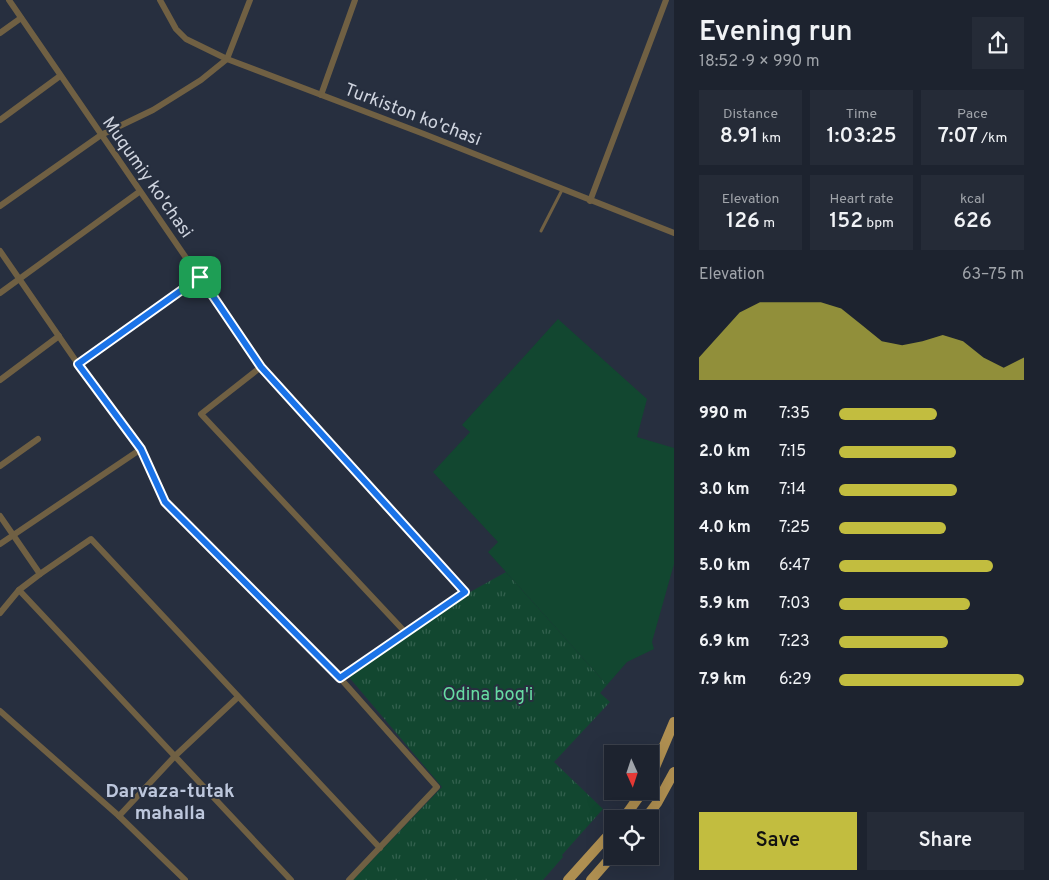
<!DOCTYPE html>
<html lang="en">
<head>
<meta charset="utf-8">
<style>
	body { margin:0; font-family:Overpass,sans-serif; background:#252b37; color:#f1f3f6; height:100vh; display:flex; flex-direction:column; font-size:19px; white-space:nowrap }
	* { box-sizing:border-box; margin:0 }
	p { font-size:16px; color:#a0a4aa }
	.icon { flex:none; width:28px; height:28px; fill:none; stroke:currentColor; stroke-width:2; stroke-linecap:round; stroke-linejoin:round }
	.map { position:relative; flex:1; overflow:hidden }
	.drawer { display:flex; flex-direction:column; background:#1d232f; width:375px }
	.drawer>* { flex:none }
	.needle { width:32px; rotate:177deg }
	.controls { position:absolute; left:604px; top:745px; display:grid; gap:10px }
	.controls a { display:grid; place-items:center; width:55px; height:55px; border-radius:0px; background:#1d232f; box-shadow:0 5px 20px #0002,0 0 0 1px #3b404b; font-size:25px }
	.pin { position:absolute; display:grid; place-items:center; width:42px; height:42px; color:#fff; margin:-21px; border-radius:10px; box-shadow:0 2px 8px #0006 }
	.round { display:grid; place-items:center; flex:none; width:52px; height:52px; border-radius:0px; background:#252b37 }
	.head { display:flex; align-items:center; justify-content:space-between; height:85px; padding:0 25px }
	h1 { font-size:28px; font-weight:600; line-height:38px }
	.stats { display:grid; grid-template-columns:repeat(3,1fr); gap:8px; height:85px; padding:5px 25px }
	.stats div { display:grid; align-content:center; border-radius:0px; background:#252b37; text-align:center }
	.stats b { font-size:21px; font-weight:600 }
	.stats small { font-size:14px; font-weight:400 }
	.stats p { font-size:14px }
	.chart { height:140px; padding:10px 25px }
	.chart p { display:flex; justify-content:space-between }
	.chart svg { width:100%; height:90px; margin-top:5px; fill:#c2bd3f; opacity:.7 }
	.button { display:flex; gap:10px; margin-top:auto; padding:10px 25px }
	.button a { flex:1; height:58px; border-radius:0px; background:#c2bd3f; color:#111; font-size:20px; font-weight:600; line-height:58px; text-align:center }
	.button a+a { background:#252b37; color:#f1f3f6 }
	ul { padding:0 25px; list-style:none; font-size:16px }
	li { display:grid; grid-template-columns:80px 60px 1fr; align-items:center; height:38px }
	li i { height:12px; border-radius:6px; background:#c2bd3f }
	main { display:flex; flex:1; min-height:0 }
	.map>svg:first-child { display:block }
</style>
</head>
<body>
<main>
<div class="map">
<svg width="674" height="880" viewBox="0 0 674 880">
	<defs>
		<pattern id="grass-tufts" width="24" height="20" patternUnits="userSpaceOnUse" patternTransform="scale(1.25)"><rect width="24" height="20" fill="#124730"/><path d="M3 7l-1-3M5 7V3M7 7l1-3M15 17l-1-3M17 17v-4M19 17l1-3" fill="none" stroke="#33614e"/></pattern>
	</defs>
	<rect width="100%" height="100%" fill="#272f3f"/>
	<polygon fill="url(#grass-tufts)" points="506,572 607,685 600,693 610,702 554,762 603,809 562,855 563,857 543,880 353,880 442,787 348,676 463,596"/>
	<polygon fill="#124730" points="558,319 647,399 637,437 674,448 674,564 652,642 654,649 627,662 607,685 488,552 498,542 433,472 470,432 462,425"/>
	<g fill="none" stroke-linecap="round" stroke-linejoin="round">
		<polyline stroke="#706043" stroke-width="3" points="541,231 562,190"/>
		<g stroke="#706043" stroke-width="6">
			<polyline points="9,0 261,367 465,592 340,678"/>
			<polyline points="160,0 176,29 186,39 227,59 424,134 674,233"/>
			<polyline points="0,33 21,18"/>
			<polyline points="321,95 355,0"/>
			<polyline points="0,120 60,76"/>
			<polyline points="590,201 666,0"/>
			<polyline points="0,206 101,135 153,110 201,80 227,59 250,0"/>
			<polyline points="0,251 78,364 141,449 165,502 340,678 437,787 349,880"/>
			<polyline points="0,293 139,192"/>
			<polyline points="78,364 199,277"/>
			<polyline points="261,367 201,414 406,633"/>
			<polyline points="0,380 59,336"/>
			<polyline points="0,466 38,439"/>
			<polyline points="0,516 40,574 19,590 0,613"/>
			<polyline points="0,544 141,449"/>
			<polyline points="40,574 91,539 380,848"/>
			<polyline points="19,590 291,880"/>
			<polyline points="0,711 119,816 185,880"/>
			<polyline points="119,816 175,756 238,697"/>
		</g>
		<g stroke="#af8f51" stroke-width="10">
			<polyline points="650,779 674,722"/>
			<polyline points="623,819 643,791"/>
			<polyline points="645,819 657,803 674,772"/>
			<polyline points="568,880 612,831"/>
			<polyline points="591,880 612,856"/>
		</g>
	</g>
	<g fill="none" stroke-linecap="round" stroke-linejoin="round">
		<defs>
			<polygon id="route" points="200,277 261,367 465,592 340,678 165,502 141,449 78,364"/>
		</defs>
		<use href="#route" stroke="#fff" stroke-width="10"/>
		<use href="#route" stroke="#1a73e8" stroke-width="6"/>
	</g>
	<g text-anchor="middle" stroke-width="4" stroke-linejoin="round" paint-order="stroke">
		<g font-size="18" fill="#cfd4df" stroke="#272f3f">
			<text transform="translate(413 114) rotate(21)" y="6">Turkiston ko'chasi</text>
			<text transform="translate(148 177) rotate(55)" y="6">Muqumiy ko'chasi</text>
		</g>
		<g font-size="18" fill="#67dca3" stroke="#272f3f">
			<text x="488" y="700">Odina bog'i</text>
		</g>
		<g font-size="19" font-weight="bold" fill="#bdc7dc" stroke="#272f3f">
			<text x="170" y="797">Darvaza-tutak<tspan x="170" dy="22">mahalla</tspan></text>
		</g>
	</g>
</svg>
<div class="controls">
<a><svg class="needle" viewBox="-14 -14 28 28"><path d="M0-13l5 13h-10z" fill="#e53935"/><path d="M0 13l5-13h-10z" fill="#a0a4aa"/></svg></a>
<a><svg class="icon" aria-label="locate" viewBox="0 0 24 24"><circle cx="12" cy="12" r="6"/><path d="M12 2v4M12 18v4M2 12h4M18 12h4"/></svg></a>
</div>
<div class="pin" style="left:200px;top:277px;background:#1e9e55"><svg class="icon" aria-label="arrive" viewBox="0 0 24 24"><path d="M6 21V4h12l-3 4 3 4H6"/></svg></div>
</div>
<section class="drawer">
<div class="head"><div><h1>Evening run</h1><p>18:52 · 9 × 990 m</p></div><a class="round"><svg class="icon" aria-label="share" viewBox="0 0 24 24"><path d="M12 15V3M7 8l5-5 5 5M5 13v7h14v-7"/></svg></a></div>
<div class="stats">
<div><p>Distance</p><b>8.91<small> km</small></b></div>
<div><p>Time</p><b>1:03:25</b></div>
<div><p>Pace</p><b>7:07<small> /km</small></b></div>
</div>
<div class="stats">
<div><p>Elevation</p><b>126<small> m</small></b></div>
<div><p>Heart rate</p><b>152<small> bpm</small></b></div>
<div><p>kcal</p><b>626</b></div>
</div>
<div class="chart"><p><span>Elevation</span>63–75 m</p>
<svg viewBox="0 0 160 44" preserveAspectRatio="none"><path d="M0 44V33L10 22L20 11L30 6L40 6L50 6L60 6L70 9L80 17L90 25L100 27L110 25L120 22L130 25L140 33L150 38L160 33V44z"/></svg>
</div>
<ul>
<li><b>990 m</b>7:35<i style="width:53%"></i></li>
<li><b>2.0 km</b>7:15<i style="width:63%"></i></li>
<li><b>3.0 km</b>7:14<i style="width:64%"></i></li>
<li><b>4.0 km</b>7:25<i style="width:58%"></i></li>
<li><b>5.0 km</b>6:47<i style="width:83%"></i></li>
<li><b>5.9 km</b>7:03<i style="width:71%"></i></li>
<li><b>6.9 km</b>7:23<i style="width:59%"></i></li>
<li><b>7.9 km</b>6:29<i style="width:100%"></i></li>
</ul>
<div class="button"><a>Save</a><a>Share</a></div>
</section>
</main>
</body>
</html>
